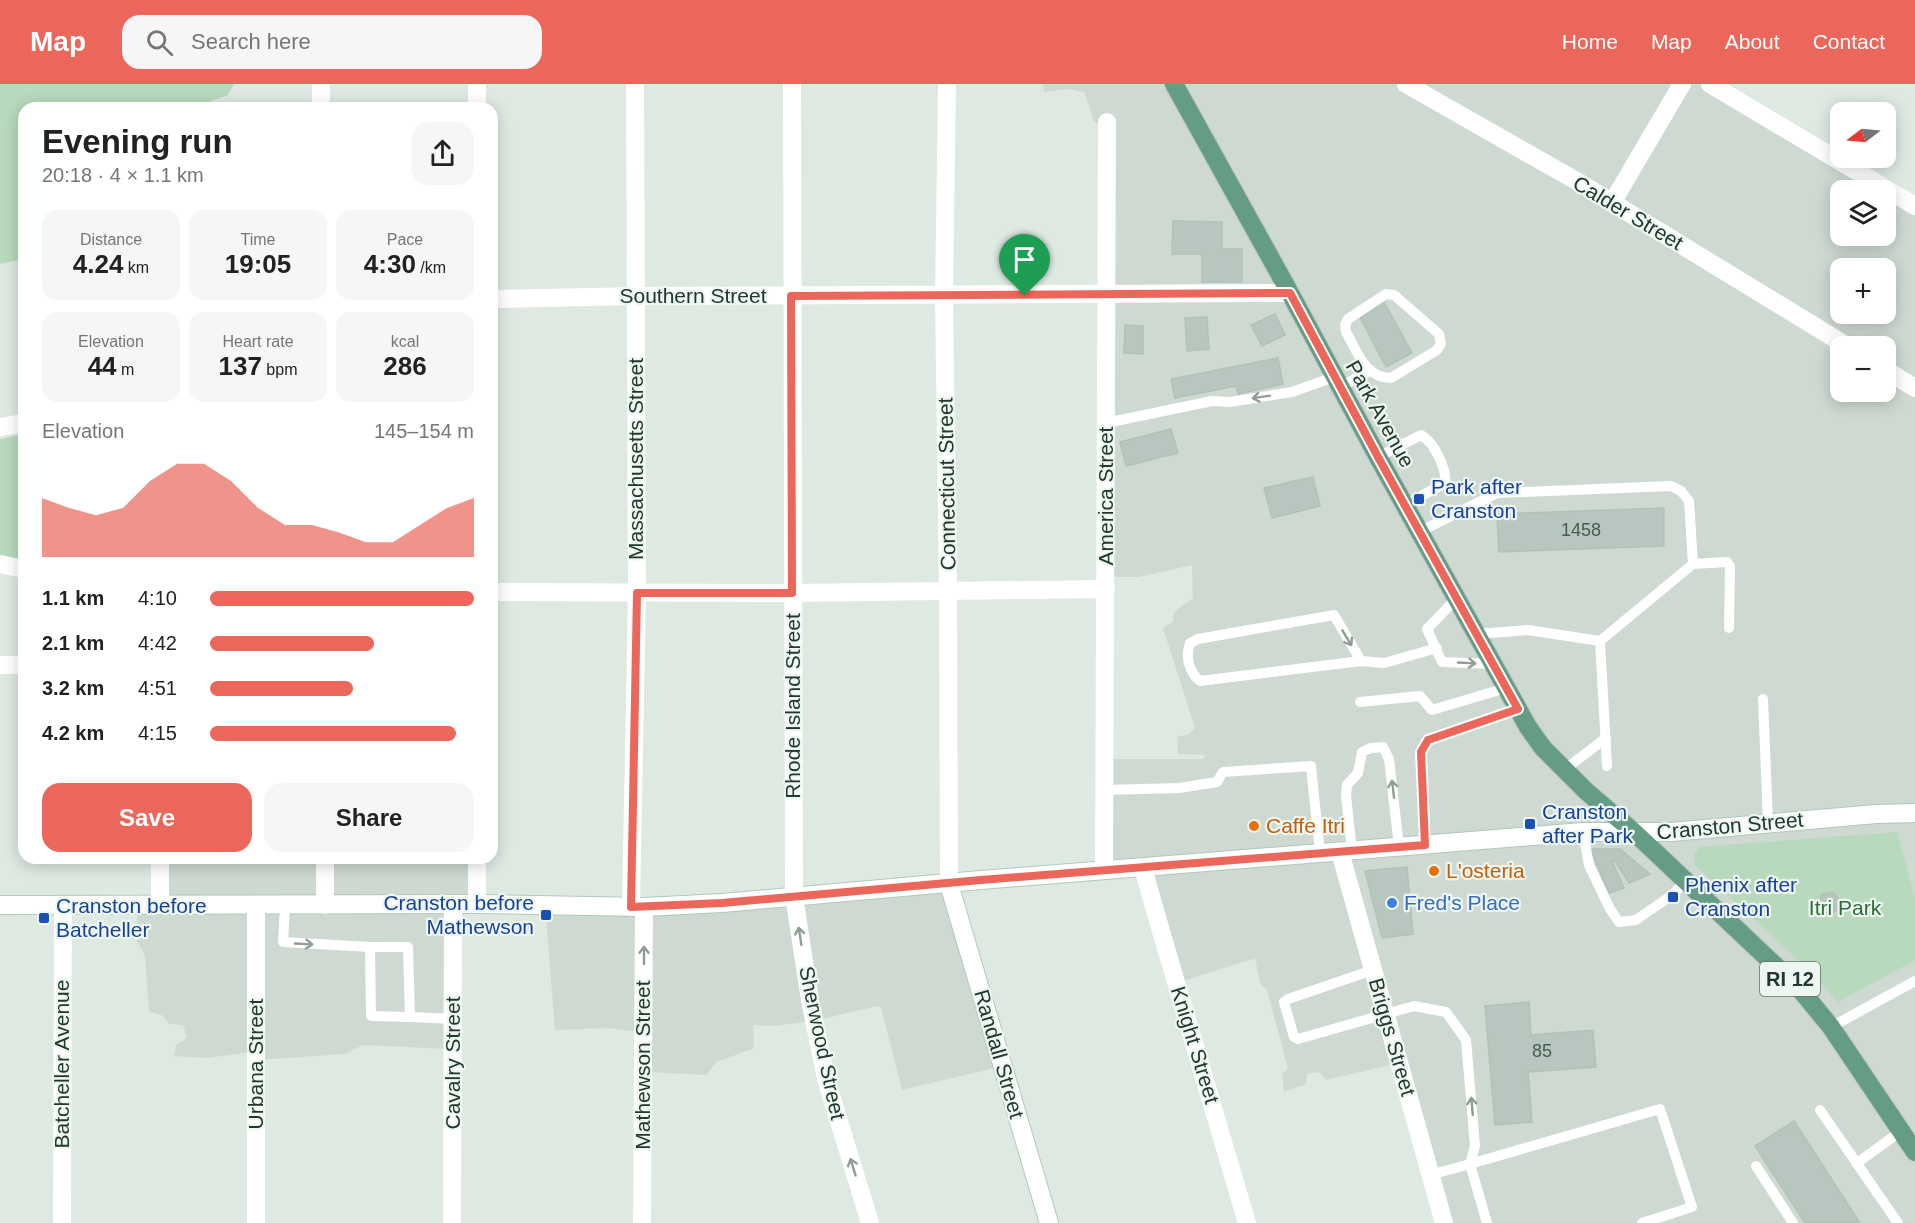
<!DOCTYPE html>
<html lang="en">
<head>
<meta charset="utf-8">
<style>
	body { margin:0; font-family:Arial,sans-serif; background:#f6f6f6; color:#222; height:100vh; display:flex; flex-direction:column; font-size:22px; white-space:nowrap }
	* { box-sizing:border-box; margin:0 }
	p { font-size:20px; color:#767676 }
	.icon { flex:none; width:33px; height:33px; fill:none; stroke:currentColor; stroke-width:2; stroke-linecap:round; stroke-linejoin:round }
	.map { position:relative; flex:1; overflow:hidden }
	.details { position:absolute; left:18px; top:18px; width:480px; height:762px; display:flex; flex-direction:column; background:#fff; border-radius:18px; box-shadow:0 3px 15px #0003 }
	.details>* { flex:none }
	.needle { width:39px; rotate:254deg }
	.buttons { position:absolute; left:1830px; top:18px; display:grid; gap:12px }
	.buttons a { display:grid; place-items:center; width:66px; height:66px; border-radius:12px; background:#fff; box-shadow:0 3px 15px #0003; font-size:30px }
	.pin { position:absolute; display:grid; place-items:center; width:51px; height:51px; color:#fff; margin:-62px -26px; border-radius:50% 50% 50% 0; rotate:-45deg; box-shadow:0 0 6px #0007 }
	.pin .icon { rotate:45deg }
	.round { display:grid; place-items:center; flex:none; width:63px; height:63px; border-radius:18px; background:#f6f6f6 }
	.headline { display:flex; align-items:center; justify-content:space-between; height:102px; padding:0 24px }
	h1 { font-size:33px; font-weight:600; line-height:45px }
	.metrics { display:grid; grid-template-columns:repeat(3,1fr); gap:9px; height:102px; padding:6px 24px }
	.metrics div { display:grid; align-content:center; border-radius:15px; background:#f6f6f6; text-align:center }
	.metrics b { font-size:26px; font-weight:600 }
	.metrics small { font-size:16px; font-weight:400 }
	.metrics p { font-size:16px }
	.chart { height:168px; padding:12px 24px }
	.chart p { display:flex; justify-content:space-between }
	.chart svg { width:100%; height:108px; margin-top:6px; fill:#eb675b; opacity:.7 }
	.action { display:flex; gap:12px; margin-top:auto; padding:12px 24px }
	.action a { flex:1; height:69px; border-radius:18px; background:#eb675b; color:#fff; font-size:24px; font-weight:600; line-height:69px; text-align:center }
	.action a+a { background:#f6f6f6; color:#222 }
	ul { padding:0 24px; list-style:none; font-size:20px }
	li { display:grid; grid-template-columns:96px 72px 1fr; align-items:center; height:45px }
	li i { height:15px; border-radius:8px; background:#eb675b }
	header { display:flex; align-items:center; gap:36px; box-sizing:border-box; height:84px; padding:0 30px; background:#eb675b; color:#fff }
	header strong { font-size:28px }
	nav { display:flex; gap:33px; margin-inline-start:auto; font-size:21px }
	.search { width:420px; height:54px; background:#f6f6f6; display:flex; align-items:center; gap:15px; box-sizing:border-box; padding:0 21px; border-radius:18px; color:#767676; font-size:22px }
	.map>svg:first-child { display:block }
</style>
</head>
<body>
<header>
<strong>Map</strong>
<div class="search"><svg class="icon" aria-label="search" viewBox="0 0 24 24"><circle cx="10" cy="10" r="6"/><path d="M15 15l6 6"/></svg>Search here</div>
<nav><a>Home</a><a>Map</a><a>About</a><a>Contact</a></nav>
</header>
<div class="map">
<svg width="1915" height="1139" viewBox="0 0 1915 1139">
	<rect width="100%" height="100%" fill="#dee9e2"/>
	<g fill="#cdd9d1" fill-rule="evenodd">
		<path d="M 1043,0 L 1708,0 L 1915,123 L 1915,1139 L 1444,1139 L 1398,979 L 1326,996 L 1319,988 L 1307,990 L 1306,1000 L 1284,1008 L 1282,990 L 1288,985 L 1267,906 L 1260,900 L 1255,874 L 1177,899 L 1142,787 L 1106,785 L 1105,675 L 1204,675 L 1205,671 L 1178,670 L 1177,653 L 1189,650 L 1195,644 L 1163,544 L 1173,538 L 1174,528 L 1193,514 L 1192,481 L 1139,493 L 1107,493 L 1105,45 L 1094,37 L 1084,8 L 1069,5 L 1044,8 ZM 1840,106 L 1886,106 L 1886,152 L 1840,152 ZM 1840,184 L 1886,184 L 1886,230 L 1840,230 ZM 1840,262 L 1886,262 L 1886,308 L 1840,308 Z"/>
		<polygon points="158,774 476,774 476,816 455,821 448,965 363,961 345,970 257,976 251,968 207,974 174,972 176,961 187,954 183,941 169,940 162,931 149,928 145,872 137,857 137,823 158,818"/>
		<polygon points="942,801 998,983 902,1006 881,924 878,922 817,936 775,942 753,941 754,964 717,978 706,991 649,988 647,949 607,944 555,946 545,821"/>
	</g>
	<g fill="#b8d9bb">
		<polygon points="0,0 234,0 228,11 205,19 199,24 24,24 24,175 0,180"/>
		<polygon points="24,350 24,477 0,473 0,355"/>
		<polygon points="1897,748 1915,814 1915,876 1838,918 1810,887 1695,781 1694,770 1700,763"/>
	</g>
	<g fill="#b7c6be" stroke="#b1c2b8" stroke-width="1.5">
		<polygon points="1173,137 1222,138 1222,165 1242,165 1242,198 1202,198 1202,170 1172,170"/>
		<polygon points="1384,218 1412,269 1386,283 1359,231"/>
		<polygon points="1275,230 1285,251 1262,262 1251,241"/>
		<polygon points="1207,233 1209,265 1187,267 1185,234"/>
		<polygon points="1125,241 1143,242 1143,270 1124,269"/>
		<polygon points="1278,274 1283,300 1238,310 1236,302 1175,314 1171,295"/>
		<polygon points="1171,345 1178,369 1126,382 1120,358"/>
		<polygon points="1313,393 1320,422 1272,434 1264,404"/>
		<polygon points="1664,424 1664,462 1499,468 1497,430"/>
		<polygon points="1590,765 1620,765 1650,790 1629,799 1615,777 1612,777 1624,804 1609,809"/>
		<polygon points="1407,783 1413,850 1382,854 1365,787"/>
		<polygon points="1833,808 1840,817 1837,827 1825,829 1818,821 1822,810"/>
		<polygon points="1529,918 1531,951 1593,946 1596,983 1528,988 1532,1038 1495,1041 1485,922"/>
		<polygon points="1794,1037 1860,1139 1805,1139 1755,1062"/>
	</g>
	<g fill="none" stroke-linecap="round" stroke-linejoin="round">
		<defs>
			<g id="secondary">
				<polyline points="949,800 1049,1139"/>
				<polyline points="0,821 477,820 644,823 722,819 981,796 1583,748 1671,748 1876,730 1915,729"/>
			</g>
			<polyline id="primary" points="1174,0 1290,209 1378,373 1528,643 1543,664 1586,707 1635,749 1799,904 1831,943 1915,1068"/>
		</defs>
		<use href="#secondary" stroke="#b2c8bc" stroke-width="20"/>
		<use href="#primary" stroke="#bcc3c0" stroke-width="20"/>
		<g stroke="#fff" stroke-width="10">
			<path d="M 1386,210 L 1394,211 L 1439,250 L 1441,260 L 1437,266 L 1391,294 C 1365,294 1357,267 1346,248 L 1345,241 L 1348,235 Z"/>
			<polyline points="1340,303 1369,287"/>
			<polyline points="1106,339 1212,317 1230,318 1292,308 1334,293"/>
			<path d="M 1378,373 L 1421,351 C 1434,358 1447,385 1445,399 L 1405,421"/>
			<polyline points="1419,448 1497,409 1671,402 1681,407 1689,417 1693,480 1600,557 1528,546 1477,550"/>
			<polyline points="1693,480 1727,478 1730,482 1729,544"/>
			<polyline points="1457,514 1427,545 1442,578 1492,580"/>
			<polyline points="1600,557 1607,682"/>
			<path d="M 1361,577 L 1334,531 L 1198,555 L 1190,559 C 1185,573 1189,588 1200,597 L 1361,577 L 1384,579 L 1437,564"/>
			<polyline points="1763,615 1768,739"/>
			<polyline points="1360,618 1420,612 1432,626 1506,604"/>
			<polyline points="1564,686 1606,654"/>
			<polyline points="1105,706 1179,704 1217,698 1223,688 1311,682 1320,770"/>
			<polyline points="1583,748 1589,781 1610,825 1619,838 1636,836 1672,811 1686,797"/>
			<polyline points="1425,761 1421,668 1428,656 1518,625"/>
			<polyline points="1352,767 1346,711 1347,701 1358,689 1362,668 1371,664 1383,663 1389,675 1399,763"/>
			<polyline points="285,821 283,858 370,863 408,863 410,933 453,935"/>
			<polyline points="370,863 371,932 410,933"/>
			<polyline points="1373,886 1288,915 1284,918 1294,953 1298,955 1414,922 1446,928 1466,956 1475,1062 1470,1080 1430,1091"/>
			<polyline points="1831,943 1915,897"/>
			<polyline points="1820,1026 1898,1139"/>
			<polyline points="1857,1079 1901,1047"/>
			<polyline points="1756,1082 1793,1139"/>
			<polyline points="1487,1139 1470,1080 1660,1025 1692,1123 1642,1139"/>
		</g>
		<g stroke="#fff" stroke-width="18">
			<polyline points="792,0 794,812 810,916 826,995 870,1139"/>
			<polyline points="947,0 944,212 948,508 949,800"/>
			<polyline points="1406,0 1580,99 1847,262"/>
			<polyline points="1710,0 1915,122"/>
			<polyline points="321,24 321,0"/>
			<polyline points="477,24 477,0"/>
			<polyline points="1612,119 1682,0"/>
			<polyline points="492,215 636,212 1290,209"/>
			<polyline points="1886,286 1915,304"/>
			<polyline points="0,343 24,339"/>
			<polyline points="0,480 24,485"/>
			<polyline points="492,508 792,509 1106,505"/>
			<polyline points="0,581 24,581"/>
			<polyline points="1340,768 1444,1139"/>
			<polyline points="325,774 325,821"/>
			<polyline points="477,774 477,820"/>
			<polyline points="1143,784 1163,854 1247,1139"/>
			<polyline points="1104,786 1107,38"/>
			<polyline points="160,821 160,774"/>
			<polyline points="256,821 256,1139"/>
			<polyline points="631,823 637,509 635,0"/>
			<polyline points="62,1139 63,821"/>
			<polyline points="452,1139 453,820"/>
			<polyline points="642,1139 644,823"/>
		</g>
		<use href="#secondary" stroke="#fff" stroke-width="18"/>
		<use href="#primary" stroke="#659c85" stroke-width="18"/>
	</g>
	<defs><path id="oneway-shaft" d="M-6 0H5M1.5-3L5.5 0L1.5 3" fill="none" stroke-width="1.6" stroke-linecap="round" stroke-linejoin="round" transform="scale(1.5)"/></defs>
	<g stroke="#909c96">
		<use href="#oneway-shaft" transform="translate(1261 313) rotate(171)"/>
		<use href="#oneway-shaft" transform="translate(1347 554) rotate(59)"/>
		<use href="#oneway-shaft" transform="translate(1467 579) rotate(3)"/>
		<use href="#oneway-shaft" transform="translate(1393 705) rotate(-97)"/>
		<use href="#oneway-shaft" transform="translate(800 852) rotate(-99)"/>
		<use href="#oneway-shaft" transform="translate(304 860) rotate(3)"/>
		<use href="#oneway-shaft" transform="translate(644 871) rotate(-90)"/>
		<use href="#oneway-shaft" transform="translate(1472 1022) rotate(-95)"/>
		<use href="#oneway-shaft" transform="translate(853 1083) rotate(-107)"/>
	</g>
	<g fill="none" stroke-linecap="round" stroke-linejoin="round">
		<defs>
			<polygon id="route" points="1290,209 1378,373 1518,625 1428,656 1421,668 1425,761 981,796 722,819 631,823 637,509 792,509 791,212"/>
		</defs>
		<use href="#route" stroke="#fff" stroke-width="12"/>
		<use href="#route" stroke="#eb675b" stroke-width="8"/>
	</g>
	<g fill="#1a4fb4" stroke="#eef6f1" stroke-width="2">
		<rect x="1413" y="409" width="12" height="12" rx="3"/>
		<rect x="1524" y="734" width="12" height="12" rx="3"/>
		<rect x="1667" y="807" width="12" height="12" rx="3"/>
		<rect x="540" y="825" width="12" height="12" rx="3"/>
		<rect x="38" y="828" width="12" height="12" rx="3"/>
	</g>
	<g fill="#e8710a" stroke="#eef6f1" stroke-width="2">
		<circle cx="1254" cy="742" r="6"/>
		<circle cx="1434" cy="787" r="6"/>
	</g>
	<circle fill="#3f7fe0" stroke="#eef6f1" stroke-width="2" cx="1392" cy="819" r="6"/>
	<g text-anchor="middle" stroke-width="4.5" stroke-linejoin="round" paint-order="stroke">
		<g font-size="18" fill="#465c52">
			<text x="1581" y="452">1458</text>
			<text x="1542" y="973">85</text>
		</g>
		<rect fill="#eef6f1" stroke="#5e7168" stroke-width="1.5" x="1760" y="878" width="60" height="34" rx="4.5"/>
		<g font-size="20" font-weight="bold" fill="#21382e">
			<text x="1790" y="902">RI 12</text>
		</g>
		<g font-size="21" fill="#21382e" stroke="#eef6f1">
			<text transform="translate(1628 129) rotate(31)" y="7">Calder Street</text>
			<text x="693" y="219">Southern Street</text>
			<text transform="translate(1380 330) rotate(61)" y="7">Park Avenue</text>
			<text transform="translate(636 375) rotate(-90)" y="7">Massachusetts Street</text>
			<text transform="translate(947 400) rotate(-91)" y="7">Connecticut Street</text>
			<text transform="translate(1106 412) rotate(-90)" y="7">America Street</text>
			<text transform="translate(793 622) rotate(-90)" y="7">Rhode Island Street</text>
			<text transform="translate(1730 742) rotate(-5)" y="7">Cranston Street</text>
			<text transform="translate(1392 953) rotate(74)" y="7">Briggs Street</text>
			<text transform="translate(822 959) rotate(78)" y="7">Sherwood Street</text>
			<text transform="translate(1195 961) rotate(73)" y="7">Knight Street</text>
			<text transform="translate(999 970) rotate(74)" y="7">Randall Street</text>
			<text transform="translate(453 979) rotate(-90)" y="7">Cavalry Street</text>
			<text transform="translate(62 980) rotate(-90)" y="7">Batcheller Avenue</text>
			<text transform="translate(256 980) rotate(-90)" y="7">Urbana Street</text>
			<text transform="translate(643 981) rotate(-90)" y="7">Mathewson Street</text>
		</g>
		<g font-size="21" fill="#164399" stroke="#eef6f1" text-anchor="start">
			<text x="1431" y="410">Park after<tspan x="1431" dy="24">Cranston</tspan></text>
			<text x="1542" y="735">Cranston<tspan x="1542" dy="24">after Park</tspan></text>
			<text x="1685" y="808">Phenix after<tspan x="1685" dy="24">Cranston</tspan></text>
			<text x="534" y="826" text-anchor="end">Cranston before<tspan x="534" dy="24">Mathewson</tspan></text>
			<text x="56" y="829">Cranston before<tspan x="56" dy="24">Batcheller</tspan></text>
		</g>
		<g font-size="21" fill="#c56008" stroke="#eef6f1" text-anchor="start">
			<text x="1266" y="749">Caffe Itri</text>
			<text x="1446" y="794">L'osteria</text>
		</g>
		<g font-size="21" fill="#366cbe" stroke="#eef6f1" text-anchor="start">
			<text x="1404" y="826">Fred's Place</text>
		</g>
		<g font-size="21" fill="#2d6c3b" stroke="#eef6f1">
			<text x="1845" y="831">Itri Park</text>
		</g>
	</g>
</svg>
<div class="buttons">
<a><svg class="needle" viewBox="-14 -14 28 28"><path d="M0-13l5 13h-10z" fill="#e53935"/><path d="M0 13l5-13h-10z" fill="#767676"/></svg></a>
<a><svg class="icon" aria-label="layers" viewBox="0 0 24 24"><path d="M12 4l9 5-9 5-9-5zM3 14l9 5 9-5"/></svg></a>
<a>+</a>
<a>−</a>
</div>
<div class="pin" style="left:1025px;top:212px;background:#1e9e55"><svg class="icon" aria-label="arrive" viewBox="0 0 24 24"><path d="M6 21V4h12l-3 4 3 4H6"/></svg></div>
<section class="details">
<div class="headline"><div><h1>Evening run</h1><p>20:18 · 4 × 1.1 km</p></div><a class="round"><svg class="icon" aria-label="share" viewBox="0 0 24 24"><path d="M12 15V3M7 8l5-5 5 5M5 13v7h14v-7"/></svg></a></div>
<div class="metrics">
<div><p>Distance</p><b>4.24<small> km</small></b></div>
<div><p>Time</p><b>19:05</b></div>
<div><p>Pace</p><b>4:30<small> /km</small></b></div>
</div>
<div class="metrics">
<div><p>Elevation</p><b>44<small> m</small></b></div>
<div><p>Heart rate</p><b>137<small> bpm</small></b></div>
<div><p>kcal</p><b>286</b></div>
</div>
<div class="chart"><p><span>Elevation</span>145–154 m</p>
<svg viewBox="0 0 160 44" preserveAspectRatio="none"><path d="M0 44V20L10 24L20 27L30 24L40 13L50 6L60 6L70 13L80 24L90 31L100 31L110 34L120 38L130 38L140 31L150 24L160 20V44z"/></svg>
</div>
<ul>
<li><b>1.1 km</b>4:10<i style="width:100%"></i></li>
<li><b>2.1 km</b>4:42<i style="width:62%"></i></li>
<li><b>3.2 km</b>4:51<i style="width:54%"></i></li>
<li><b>4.2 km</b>4:15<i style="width:93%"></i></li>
</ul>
<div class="action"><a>Save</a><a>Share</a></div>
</section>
</div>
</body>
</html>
